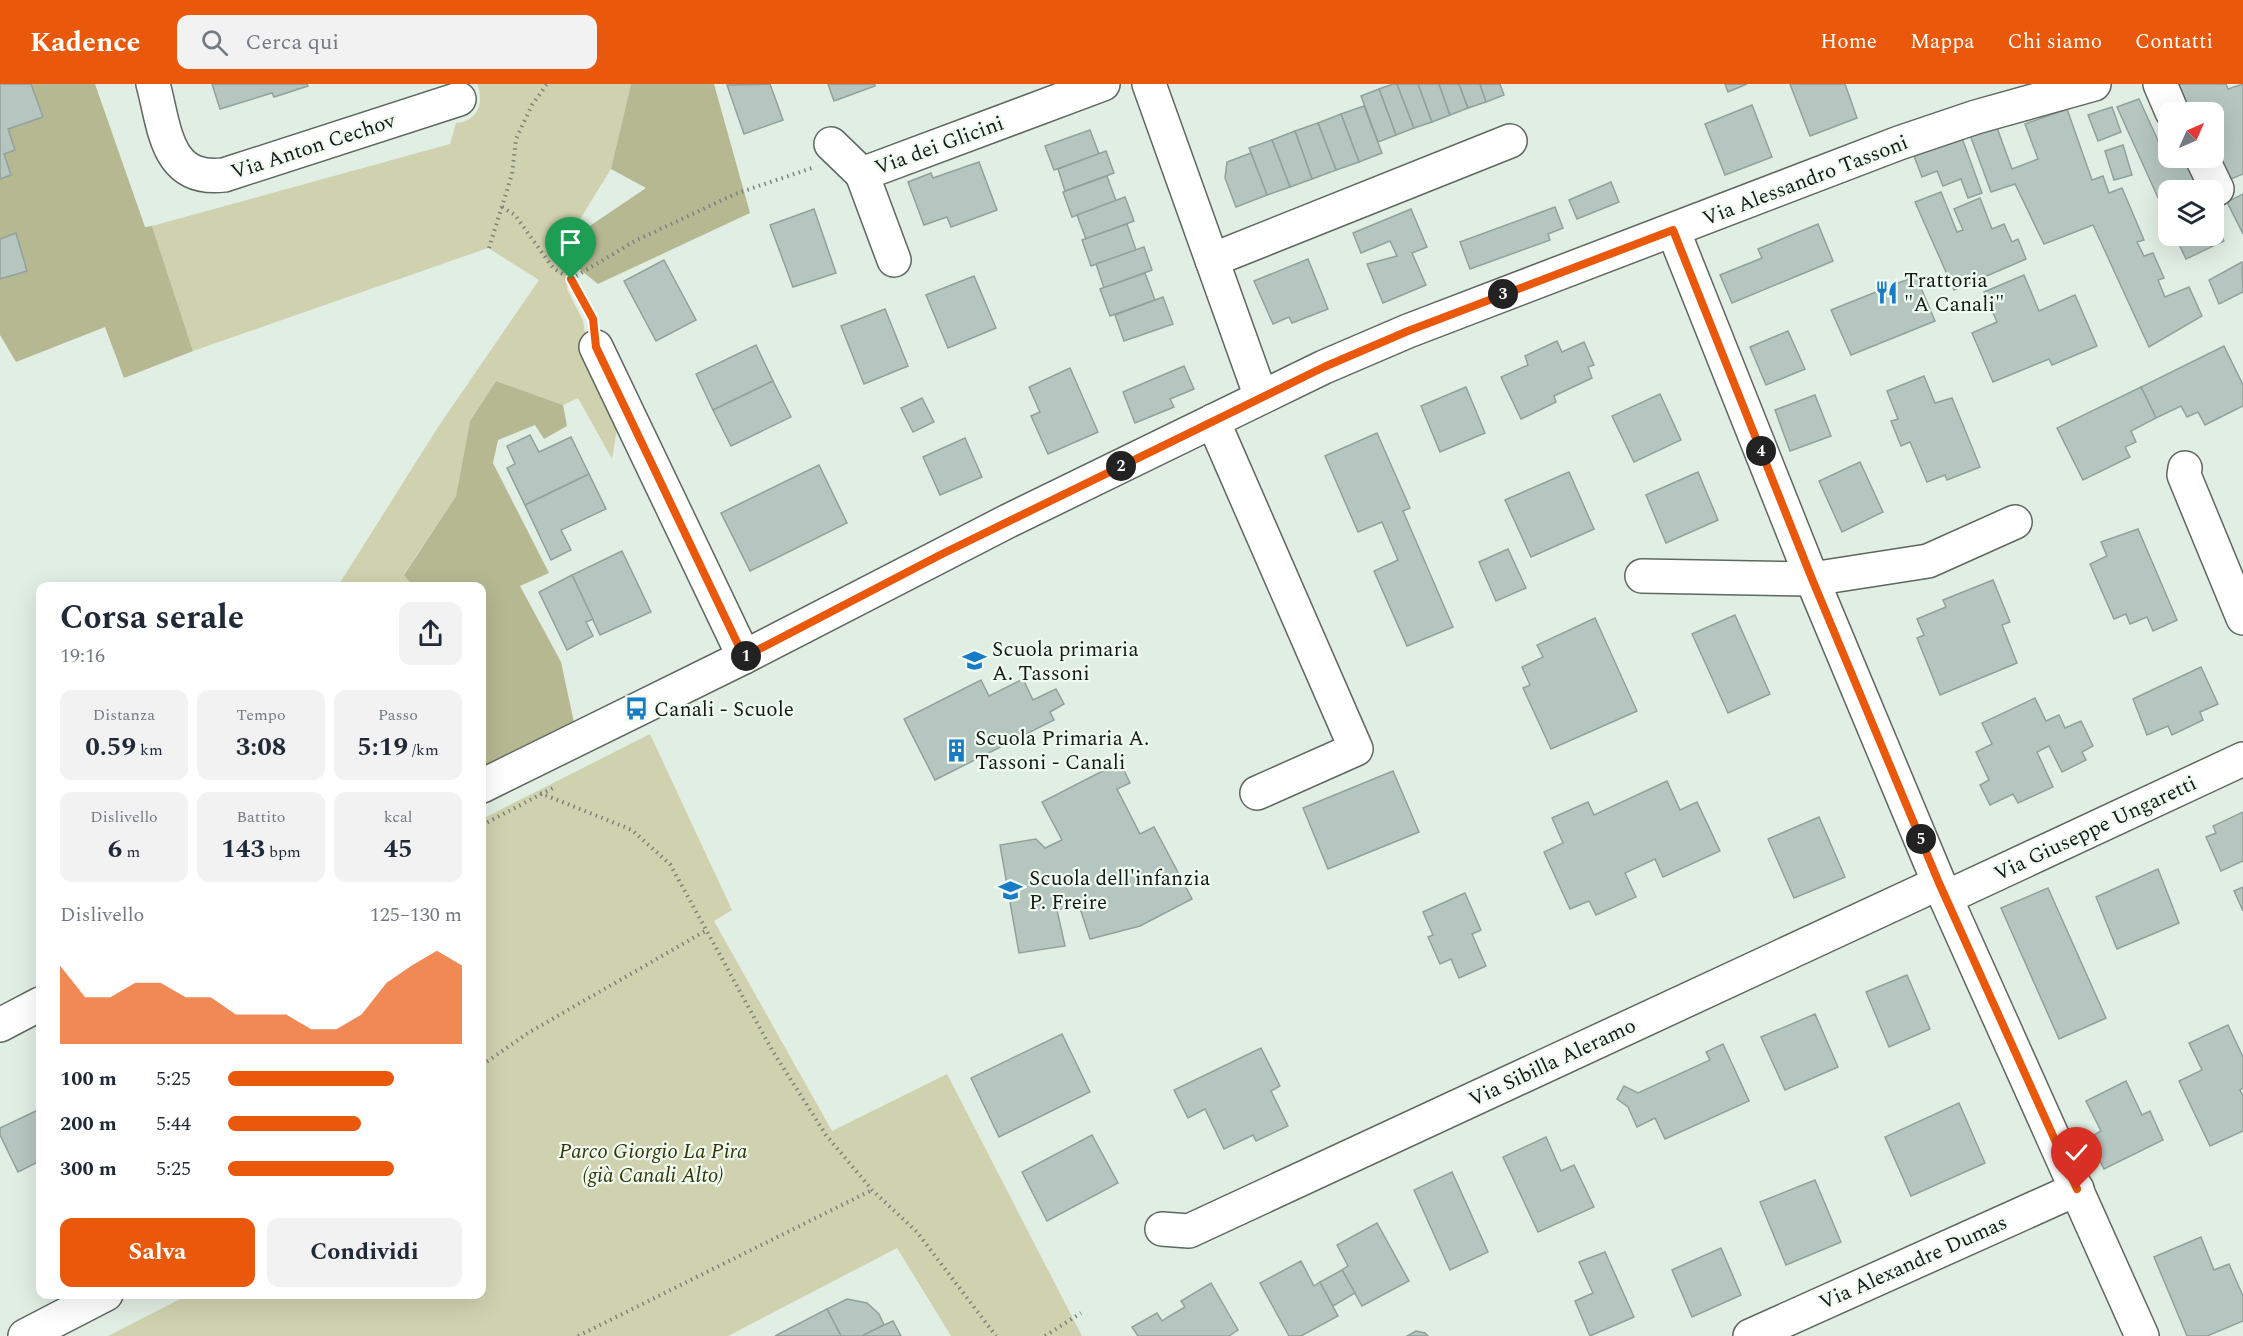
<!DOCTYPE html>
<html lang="it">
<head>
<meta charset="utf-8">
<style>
	body { margin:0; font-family:Spectral,serif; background:#f2f2f3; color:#1f2937; height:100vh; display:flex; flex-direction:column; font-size:22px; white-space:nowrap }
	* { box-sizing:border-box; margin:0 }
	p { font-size:20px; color:#747a83 }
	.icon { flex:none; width:33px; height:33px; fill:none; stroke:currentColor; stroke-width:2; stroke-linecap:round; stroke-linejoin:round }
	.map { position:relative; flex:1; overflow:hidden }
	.sheet { position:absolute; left:36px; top:498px; width:450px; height:717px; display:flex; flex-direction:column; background:#fff; border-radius:12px; box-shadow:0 6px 24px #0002 }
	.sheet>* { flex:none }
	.needle { width:39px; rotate:45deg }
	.buttons { position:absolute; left:2158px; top:18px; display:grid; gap:12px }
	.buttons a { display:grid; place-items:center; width:66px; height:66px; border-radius:12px; background:#fff; box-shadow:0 6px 24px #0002; font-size:30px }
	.pin { position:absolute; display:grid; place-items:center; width:51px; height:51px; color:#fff; margin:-62px -26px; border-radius:50% 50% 50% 0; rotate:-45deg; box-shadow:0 0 6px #0007 }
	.pin .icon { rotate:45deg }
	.km { position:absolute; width:30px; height:30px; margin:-15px; border-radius:50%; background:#222; color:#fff; font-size:16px; line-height:30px; text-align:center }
	.round { display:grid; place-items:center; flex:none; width:63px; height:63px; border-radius:12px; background:#f2f2f3 }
	.overview { display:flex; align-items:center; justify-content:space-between; height:102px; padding:0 24px }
	h1 { font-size:33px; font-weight:700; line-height:45px }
	.figures { display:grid; grid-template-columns:repeat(3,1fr); gap:9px; height:102px; padding:6px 24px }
	.figures div { display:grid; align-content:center; border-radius:12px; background:#f2f2f3; text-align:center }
	.figures b { font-size:26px; font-weight:700 }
	.figures small { font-size:16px; font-weight:400 }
	.figures p { font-size:16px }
	.chart { height:168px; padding:12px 24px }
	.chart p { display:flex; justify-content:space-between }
	.chart svg { width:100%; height:108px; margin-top:6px; fill:#ea580c; opacity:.7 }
	.cta { display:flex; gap:12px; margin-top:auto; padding:12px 24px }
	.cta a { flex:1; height:69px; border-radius:12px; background:#ea580c; color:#fff; font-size:24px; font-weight:700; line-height:69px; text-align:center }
	.cta a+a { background:#f2f2f3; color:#1f2937 }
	ul { padding:0 24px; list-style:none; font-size:20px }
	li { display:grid; grid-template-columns:96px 72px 1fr; align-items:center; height:45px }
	li i { height:15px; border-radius:8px; background:#ea580c }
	header { display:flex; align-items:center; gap:36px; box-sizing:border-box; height:84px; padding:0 30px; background:#ea580c; color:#fff }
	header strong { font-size:28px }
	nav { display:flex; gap:33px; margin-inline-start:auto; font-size:21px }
	.search { width:420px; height:54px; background:#f2f2f3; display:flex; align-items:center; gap:15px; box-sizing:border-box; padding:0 21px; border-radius:12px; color:#747a83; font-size:22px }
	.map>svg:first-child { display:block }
</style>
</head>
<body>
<header>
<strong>Kadence</strong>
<div class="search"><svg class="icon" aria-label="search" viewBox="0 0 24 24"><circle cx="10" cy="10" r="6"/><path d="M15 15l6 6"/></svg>Cerca qui</div>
<nav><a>Home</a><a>Mappa</a><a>Chi siamo</a><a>Contatti</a></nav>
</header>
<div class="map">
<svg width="2243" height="1252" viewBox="0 0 2243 1252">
	<rect width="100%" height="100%" fill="#e1eee3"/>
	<g fill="#d0d2af">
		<path d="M 477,0 L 631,0 L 611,85 L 566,158 L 572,179 L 567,205 L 583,237 L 588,266 L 619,334 L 612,375 L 578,314 L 563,321 L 496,297 L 470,337 L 456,412 L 404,490 L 413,502 L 338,502 L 438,343 L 539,196 L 488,164 L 193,267 L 152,142 L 450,60 L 456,39 C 477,38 485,19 477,0 Z"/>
		<polygon points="650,650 732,826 714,837 832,1047 947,990 1082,1252 951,1252 897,1164 728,1252 108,1252 188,1211 482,1210 482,735"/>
	</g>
	<g fill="#b6b892">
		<polygon points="0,0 95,0 145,143 152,142 193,267 124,294 105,243 16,278 0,251"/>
		<polygon points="631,0 714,0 750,129 598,200 572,179 566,158 646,104 611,85"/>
		<polygon points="496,297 563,321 567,342 544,355 535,341 498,356 493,379 549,489 520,502 561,578 575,643 482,686 482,502 413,502 404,491 456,412 470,337"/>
	</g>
	<g fill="#b5c5bf" stroke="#91a19b" stroke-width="1.5">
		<polygon points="0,0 31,0 43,33 8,45 15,66 4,70 11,91 0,95"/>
		<polygon points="212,0 307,0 308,2 274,13 272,9 220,25"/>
		<polygon points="770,0 783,36 744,50 727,1"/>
		<polygon points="828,0 875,0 875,2 834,17"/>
		<polygon points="1393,0 1397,0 1414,44 1396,51 1379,5"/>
		<polygon points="1397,0 1418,0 1432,38 1414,44"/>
		<polygon points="1418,0 1439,0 1450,31 1432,38"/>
		<polygon points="1439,0 1459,0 1468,24 1450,31"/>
		<polygon points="1459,0 1480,0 1486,18 1468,24"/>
		<polygon points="1480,0 1500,0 1504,11 1486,18"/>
		<polygon points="1725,0 1747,0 1728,8"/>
		<polygon points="1790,0 1845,0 1857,34 1810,52"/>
		<polygon points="2177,0 2226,0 2228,5 2243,0 2243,90 2219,100 2214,74 2214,28 2189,28"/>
		<polygon points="1379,5 1396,51 1378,58 1361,12"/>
		<polygon points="2139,15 2167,76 2186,74 2201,106 2169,106 2169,138 2117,23"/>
		<polygon points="1752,21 1772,73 1725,91 1705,40"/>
		<polygon points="1364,22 1382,69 1359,78 1341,30"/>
		<polygon points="2112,23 2121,48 2098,57 2088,31"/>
		<polygon points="2067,25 2092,96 2103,92 2109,109 2122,104 2144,156 2137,158 2144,172 2153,169 2164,194 2158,196 2165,213 2189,203 2202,232 2149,263 2093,141 2044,160 2015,100 1991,108 1970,51 1996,41 2012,85 2038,75 2025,40"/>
		<polygon points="1341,30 1359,78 1336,86 1318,39"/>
		<polygon points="1318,39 1336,86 1312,95 1295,47"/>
		<polygon points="1090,46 1099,70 1054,86 1045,62"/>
		<polygon points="1295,47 1312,95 1290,103 1272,56"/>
		<polygon points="1962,54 1982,109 1968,114 1961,95 1943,102 1937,87 1922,93 1914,72"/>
		<polygon points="1272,56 1290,103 1267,111 1249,64"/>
		<polygon points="2123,61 2132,91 2114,96 2105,67"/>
		<polygon points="1106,67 1114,89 1065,107 1058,85"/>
		<polygon points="1251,69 1267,111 1236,123 1225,94 1227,78"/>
		<polygon points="979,78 997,126 951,143 947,133 924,141 908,98 931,89 933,94"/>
		<polygon points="1107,92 1116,117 1072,133 1063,108"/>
		<polygon points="1611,98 1619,118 1577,135 1569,116"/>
		<polygon points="1941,108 1957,148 1963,146 1954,125 1980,114 1992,145 2004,140 2012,158 2018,155 2026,175 1954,206 1915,118"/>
		<polygon points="2243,110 2243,150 2227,118"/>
		<polygon points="1125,113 1134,137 1086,155 1077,131"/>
		<polygon points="1555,123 1563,144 1548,150 1550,156 1470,185 1460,158"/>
		<polygon points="814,125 836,189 793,203 770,141"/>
		<polygon points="1411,125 1427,163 1412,169 1426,201 1383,219 1367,180 1397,172 1390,157 1361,169 1353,149"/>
		<polygon points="2214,135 2224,157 2186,175 2175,152 2214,152"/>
		<polygon points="1127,140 1136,166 1091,182 1082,156"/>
		<polygon points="1818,140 1833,177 1732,219 1720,191 1762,174 1758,165"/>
		<polygon points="16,149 27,187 0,195 0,155"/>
		<polygon points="1144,163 1152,186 1104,204 1096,180"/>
		<polygon points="1308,175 1328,225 1292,239 1289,233 1273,240 1254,197"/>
		<polygon points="664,176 696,236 656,257 624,197"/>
		<polygon points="2242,178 2243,208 2219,220 2209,196"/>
		<polygon points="1145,189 1155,216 1110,232 1100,205"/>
		<polygon points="2024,191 2039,227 2075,211 2097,262 2052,281 2049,275 1993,298 1972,249 1997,238 1984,208"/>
		<polygon points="974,192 996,244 948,264 926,211"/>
		<polygon points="1916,192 1935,237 1851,271 1831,226"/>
		<polygon points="1163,213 1173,240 1124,257 1115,231"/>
		<polygon points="885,225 908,282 864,300 841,242"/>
		<polygon points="1788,247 1805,285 1766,301 1750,263"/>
		<polygon points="1557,257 1562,268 1584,258 1594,281 1588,283 1592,294 1554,312 1556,318 1521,335 1501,293 1528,281 1525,272"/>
		<polygon points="756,261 773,297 713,326 696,290"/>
		<polygon points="2224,262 2243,301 2243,322 2205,341 2198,328 2187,333 2181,322 2156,334 2141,303"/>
		<polygon points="1184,282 1194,305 1170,315 1174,323 1135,339 1123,308"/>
		<polygon points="1070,284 1098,348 1048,370 1031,332 1040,328 1029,303"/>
		<polygon points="1924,292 1935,319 1952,314 1980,383 1947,396 1945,391 1927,398 1910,358 1901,362 1891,337 1898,335 1887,307"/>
		<polygon points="773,297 791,333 731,362 713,326"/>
		<polygon points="1466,303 1485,349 1440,368 1421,322"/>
		<polygon points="2141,303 2156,334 2131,347 2136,358 2125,363 2130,373 2083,396 2057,344"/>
		<polygon points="1660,310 1681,356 1634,378 1612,332"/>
		<polygon points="1815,311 1831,352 1790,367 1775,326"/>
		<polygon points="922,314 934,338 913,348 901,324"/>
		<polygon points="1377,349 1410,424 1403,427 1453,543 1407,562 1374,487 1398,476 1382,438 1358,448 1325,372"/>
		<polygon points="530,351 539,368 571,353 589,390 525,421 507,384 515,380 507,362"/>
		<polygon points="965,354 982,393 940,411 923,373"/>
		<polygon points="1860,378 1883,428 1842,448 1819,397"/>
		<polygon points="819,381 847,439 750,487 721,429"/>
		<polygon points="1569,388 1594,445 1531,473 1505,416"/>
		<polygon points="1698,388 1718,436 1666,459 1646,411"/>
		<polygon points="589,390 606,425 561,446 571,466 551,476 525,421"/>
		<polygon points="2138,445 2177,536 2153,547 2147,533 2130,540 2126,530 2114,535 2090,480 2107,472 2101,458"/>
		<polygon points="1508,465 1526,504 1496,517 1479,478"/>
		<polygon points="622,467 651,528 600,551 572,491"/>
		<polygon points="572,491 593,535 586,538 593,552 567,566 539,508"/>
		<polygon points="1993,496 2010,538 2002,541 2017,579 1940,611 1917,554 1924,551 1917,535 1946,523 1943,516"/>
		<polygon points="1735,531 1770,610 1728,629 1692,550"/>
		<polygon points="1595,534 1637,627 1551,665 1523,604 1530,601 1522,583 1543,573 1537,561"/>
		<polygon points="2201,583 2218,620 2200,628 2203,636 2172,651 2168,642 2147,651 2133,615"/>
		<polygon points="1023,595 1033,616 1056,605 1064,620 1050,628 1054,636 935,696 904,635 981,596 989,612"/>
		<polygon points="2035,614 2046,637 2059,631 2065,644 2081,637 2093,662 2082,668 2086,676 2062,688 2049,662 2037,668 2053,703 2018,719 2013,710 1990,721 1980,701 1989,696 1976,668 1992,660 1982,639"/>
		<polygon points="1120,678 1130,699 1117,705 1140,750 1154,743 1192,815 1140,842 1090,855 1079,821 1057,826 1065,862 1019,869 1000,761 1036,755 1045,764 1062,756 1042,718"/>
		<polygon points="1393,687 1419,748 1328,785 1303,724"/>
		<polygon points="1667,697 1680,726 1697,718 1720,767 1663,793 1655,775 1625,789 1636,813 1596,831 1589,817 1570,825 1544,768 1563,759 1552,734 1588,718 1594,731"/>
		<polygon points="2243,728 2243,777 2221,787 2206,753 2216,749 2213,742"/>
		<polygon points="1819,733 1845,793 1794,814 1768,755"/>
		<polygon points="2158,785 2179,839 2117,865 2096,813"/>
		<polygon points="2243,803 2243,827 2234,807"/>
		<polygon points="2048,804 2106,934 2059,955 2001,824"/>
		<polygon points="1465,809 1481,846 1472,850 1486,882 1459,894 1451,875 1440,880 1428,853 1433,851 1423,828"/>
		<polygon points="1907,891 1930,945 1889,963 1866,908"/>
		<polygon points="1815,930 1838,983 1785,1006 1761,953"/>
		<polygon points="2228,941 2243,973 2243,1004 2240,1006 2243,1012 2243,1047 2210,1062 2179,997 2202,986 2189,959"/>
		<polygon points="1062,950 1090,1008 999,1053 971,994"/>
		<polygon points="1723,960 1749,1017 1665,1055 1655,1034 1637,1043 1628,1023 1617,1015 1624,1002 1638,1009 1710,976 1706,968"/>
		<polygon points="1261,964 1280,1002 1271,1007 1288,1042 1256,1057 1253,1051 1224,1065 1205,1025 1188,1034 1174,1006"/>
		<polygon points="2126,997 2142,1031 2150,1027 2163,1056 2104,1085 2089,1054 2101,1047 2086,1017"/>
		<polygon points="1959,1019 1985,1079 1911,1112 1885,1053"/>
		<polygon points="40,1025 40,1077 18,1088 0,1051 0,1044"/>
		<polygon points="1092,1051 1118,1099 1047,1137 1022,1088"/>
		<polygon points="1546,1053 1561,1087 1574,1081 1594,1123 1538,1148 1503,1073"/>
		<polygon points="1452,1088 1488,1168 1450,1186 1414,1106"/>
		<polygon points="1815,1096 1841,1158 1786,1181 1760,1118"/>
		<polygon points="1377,1139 1409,1197 1362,1222 1342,1186 1348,1182 1337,1161"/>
		<polygon points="2201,1153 2214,1186 2229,1180 2243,1212 2243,1237 2207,1252 2187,1252 2154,1173"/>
		<polygon points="1721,1164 1741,1211 1692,1233 1672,1186"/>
		<polygon points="1605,1168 1634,1233 1590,1252 1575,1217 1593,1209 1579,1178"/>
		<polygon points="1301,1177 1314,1202 1320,1198 1338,1232 1301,1252 1289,1252 1260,1199"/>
		<polygon points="1342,1186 1355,1209 1333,1222 1320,1198"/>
		<polygon points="1211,1199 1238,1246 1229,1252 1138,1252 1132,1243 1157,1229 1162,1237 1168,1233 1185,1223 1181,1217"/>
		<polygon points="847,1215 867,1219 879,1230 884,1241 862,1252 841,1252 827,1225"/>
		<polygon points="827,1225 841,1252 775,1252"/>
		<polygon points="893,1237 901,1252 862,1252 884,1241"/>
		<polygon points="1416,1247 1425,1249 1428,1252 1407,1252"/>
	</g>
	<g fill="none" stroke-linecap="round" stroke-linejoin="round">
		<defs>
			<g id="minor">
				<path d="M 153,0 C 165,43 165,98 224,91 L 459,15"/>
				<polyline points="1149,0 1261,313"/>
				<polyline points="2160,0 2172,28"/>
				<polyline points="831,60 862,90"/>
				<polyline points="2202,74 2217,105"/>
				<polyline points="1673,146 1812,495 1939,799 2142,1252"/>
				<polyline points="894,176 862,90 1103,0"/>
				<polyline points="1212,176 1510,57"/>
				<polyline points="596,263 744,573"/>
				<polyline points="1213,337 1356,665 1257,709"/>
				<polyline points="2185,384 2184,391 2243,534"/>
				<polyline points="1642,492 1812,495 1928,477 2015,438"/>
				<polyline points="482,702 744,573 1008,437 1324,283 1408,247 1899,59 1976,33 2094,0"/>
				<polyline points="1947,813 2243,675"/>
				<polyline points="0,941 40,920"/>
				<polyline points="1162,1145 1189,1147 1939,799"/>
				<polyline points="25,1252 106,1210"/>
				<polyline points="1750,1252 2077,1105"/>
			</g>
		</defs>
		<use href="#minor" stroke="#5d685f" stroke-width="36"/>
		<g stroke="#7b847c" stroke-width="4" stroke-dasharray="1.5 4.5" stroke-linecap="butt">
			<polyline points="502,123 515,131 553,184 571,195 593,235"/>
			<polyline points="489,164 512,90 516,55 532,21 547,0"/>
			<polyline points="571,195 635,157 735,110 812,84"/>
			<polyline points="540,709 632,746 670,780 772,966 826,1051 872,1106 917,1148 996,1252"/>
			<polyline points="482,741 555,703"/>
			<polyline points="482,981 528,949 707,846"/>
			<polyline points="578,1252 872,1106"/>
			<polyline points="1045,1252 1081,1229"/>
		</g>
		<use href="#minor" stroke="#fff" stroke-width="33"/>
	</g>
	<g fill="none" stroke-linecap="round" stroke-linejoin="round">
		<defs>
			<polyline id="route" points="571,195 593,235 596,263 744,573 942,470 1324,283 1408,247 1673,146 1812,495 1939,799 2077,1105"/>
		</defs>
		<use href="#route" stroke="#fff" stroke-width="12"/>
		<use href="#route" stroke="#ea580c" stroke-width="8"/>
	</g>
	<defs>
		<symbol id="restaurant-bare" viewBox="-9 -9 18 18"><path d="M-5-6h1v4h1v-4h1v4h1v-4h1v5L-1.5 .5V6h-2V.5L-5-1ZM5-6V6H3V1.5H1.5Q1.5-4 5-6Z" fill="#187bc6" stroke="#effbf0" stroke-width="2.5" paint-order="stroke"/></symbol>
		<symbol id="school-bare" viewBox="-9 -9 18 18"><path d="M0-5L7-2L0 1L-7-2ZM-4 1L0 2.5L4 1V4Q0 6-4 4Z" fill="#187bc6" stroke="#effbf0" stroke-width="2.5" paint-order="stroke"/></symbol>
		<symbol id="bus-bare" viewBox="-9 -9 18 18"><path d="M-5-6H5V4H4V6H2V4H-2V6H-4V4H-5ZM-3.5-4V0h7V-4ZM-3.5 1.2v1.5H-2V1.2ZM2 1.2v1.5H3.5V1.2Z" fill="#187bc6" stroke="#effbf0" stroke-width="2.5" paint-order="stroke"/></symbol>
		<symbol id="building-bare" viewBox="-9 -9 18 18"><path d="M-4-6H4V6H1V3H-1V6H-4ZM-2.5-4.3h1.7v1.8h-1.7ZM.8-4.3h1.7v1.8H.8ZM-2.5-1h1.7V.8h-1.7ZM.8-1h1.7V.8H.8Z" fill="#187bc6" stroke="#effbf0" stroke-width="2.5" paint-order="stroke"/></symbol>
	</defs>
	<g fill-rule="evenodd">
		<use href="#restaurant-bare" x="1870" y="192" width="33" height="33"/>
		<use href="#school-bare" x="958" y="560" width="33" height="33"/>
		<use href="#bus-bare" x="620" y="608" width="33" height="33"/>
		<use href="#building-bare" x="940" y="650" width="33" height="33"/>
		<use href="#school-bare" x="994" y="790" width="33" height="33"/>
	</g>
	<g text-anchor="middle" stroke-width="4.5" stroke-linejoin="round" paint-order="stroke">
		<g font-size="21" fill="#151a16" stroke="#effbf0">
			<text transform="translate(939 61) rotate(-20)" y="7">Via dei Glicini</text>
			<text transform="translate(313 62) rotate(-18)" y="7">Via Anton Cechov</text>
			<text transform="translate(1805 96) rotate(-21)" y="7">Via Alessandro Tassoni</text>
			<text transform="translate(2095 744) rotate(-25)" y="7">Via Giuseppe Ungaretti</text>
			<text transform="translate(1552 978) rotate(-25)" y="7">Via Sibilla Aleramo</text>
			<text transform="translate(1913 1178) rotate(-24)" y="7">Via Alexandre Dumas</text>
		</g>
		<g font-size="21" fill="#151a16" stroke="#effbf0" text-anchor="start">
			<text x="1904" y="203">Trattoria<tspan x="1904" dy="24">"A Canali"</tspan></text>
			<text x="992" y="572">Scuola primaria<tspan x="992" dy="24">A. Tassoni</tspan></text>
			<text x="654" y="632">Canali - Scuole</text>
			<text x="975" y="661">Scuola Primaria A.<tspan x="975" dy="24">Tassoni - Canali</tspan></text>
			<text x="1029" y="801">Scuola dell'infanzia<tspan x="1029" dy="24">P. Freire</tspan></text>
		</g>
		<g font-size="21" font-style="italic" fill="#333303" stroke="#effbf0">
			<text x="653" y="1074">Parco Giorgio La Pira<tspan x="653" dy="24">(già Canali Alto)</tspan></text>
		</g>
	</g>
</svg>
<div class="buttons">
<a><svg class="needle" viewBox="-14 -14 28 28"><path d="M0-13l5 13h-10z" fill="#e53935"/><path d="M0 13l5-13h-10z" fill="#747a83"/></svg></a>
<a><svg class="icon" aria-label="layers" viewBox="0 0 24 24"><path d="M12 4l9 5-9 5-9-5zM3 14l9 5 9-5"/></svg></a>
</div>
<div class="pin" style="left:571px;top:195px;background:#1e9e55"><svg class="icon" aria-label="arrive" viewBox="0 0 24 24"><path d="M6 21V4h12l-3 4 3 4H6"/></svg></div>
<div class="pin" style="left:2077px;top:1105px;background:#d93025"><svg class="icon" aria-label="check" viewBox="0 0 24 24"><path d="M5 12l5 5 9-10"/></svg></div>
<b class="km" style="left:746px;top:572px">1</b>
<b class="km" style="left:1121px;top:382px">2</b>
<b class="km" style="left:1503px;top:210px">3</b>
<b class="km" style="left:1761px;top:367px">4</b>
<b class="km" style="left:1921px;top:755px">5</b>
<section class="sheet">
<div class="overview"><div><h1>Corsa serale</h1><p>19:16</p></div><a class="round"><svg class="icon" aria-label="share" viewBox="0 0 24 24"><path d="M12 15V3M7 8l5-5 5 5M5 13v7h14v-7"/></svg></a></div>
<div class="figures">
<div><p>Distanza</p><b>0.59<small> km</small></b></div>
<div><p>Tempo</p><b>3:08</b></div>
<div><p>Passo</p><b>5:19<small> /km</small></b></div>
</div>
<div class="figures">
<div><p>Dislivello</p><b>6<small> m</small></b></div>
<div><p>Battito</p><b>143<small> bpm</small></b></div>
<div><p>kcal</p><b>45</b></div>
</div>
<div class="chart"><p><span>Dislivello</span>125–130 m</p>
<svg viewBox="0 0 160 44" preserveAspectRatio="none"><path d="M0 44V12L10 25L20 25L30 19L40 19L50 25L60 25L70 32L80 32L90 32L100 38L110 38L120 32L130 19L140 12L150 6L160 12V44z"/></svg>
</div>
<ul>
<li><b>100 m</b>5:25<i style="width:71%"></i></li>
<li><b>200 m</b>5:44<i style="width:57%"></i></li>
<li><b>300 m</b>5:25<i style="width:71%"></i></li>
</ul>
<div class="cta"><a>Salva</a><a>Condividi</a></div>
</section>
</div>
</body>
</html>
